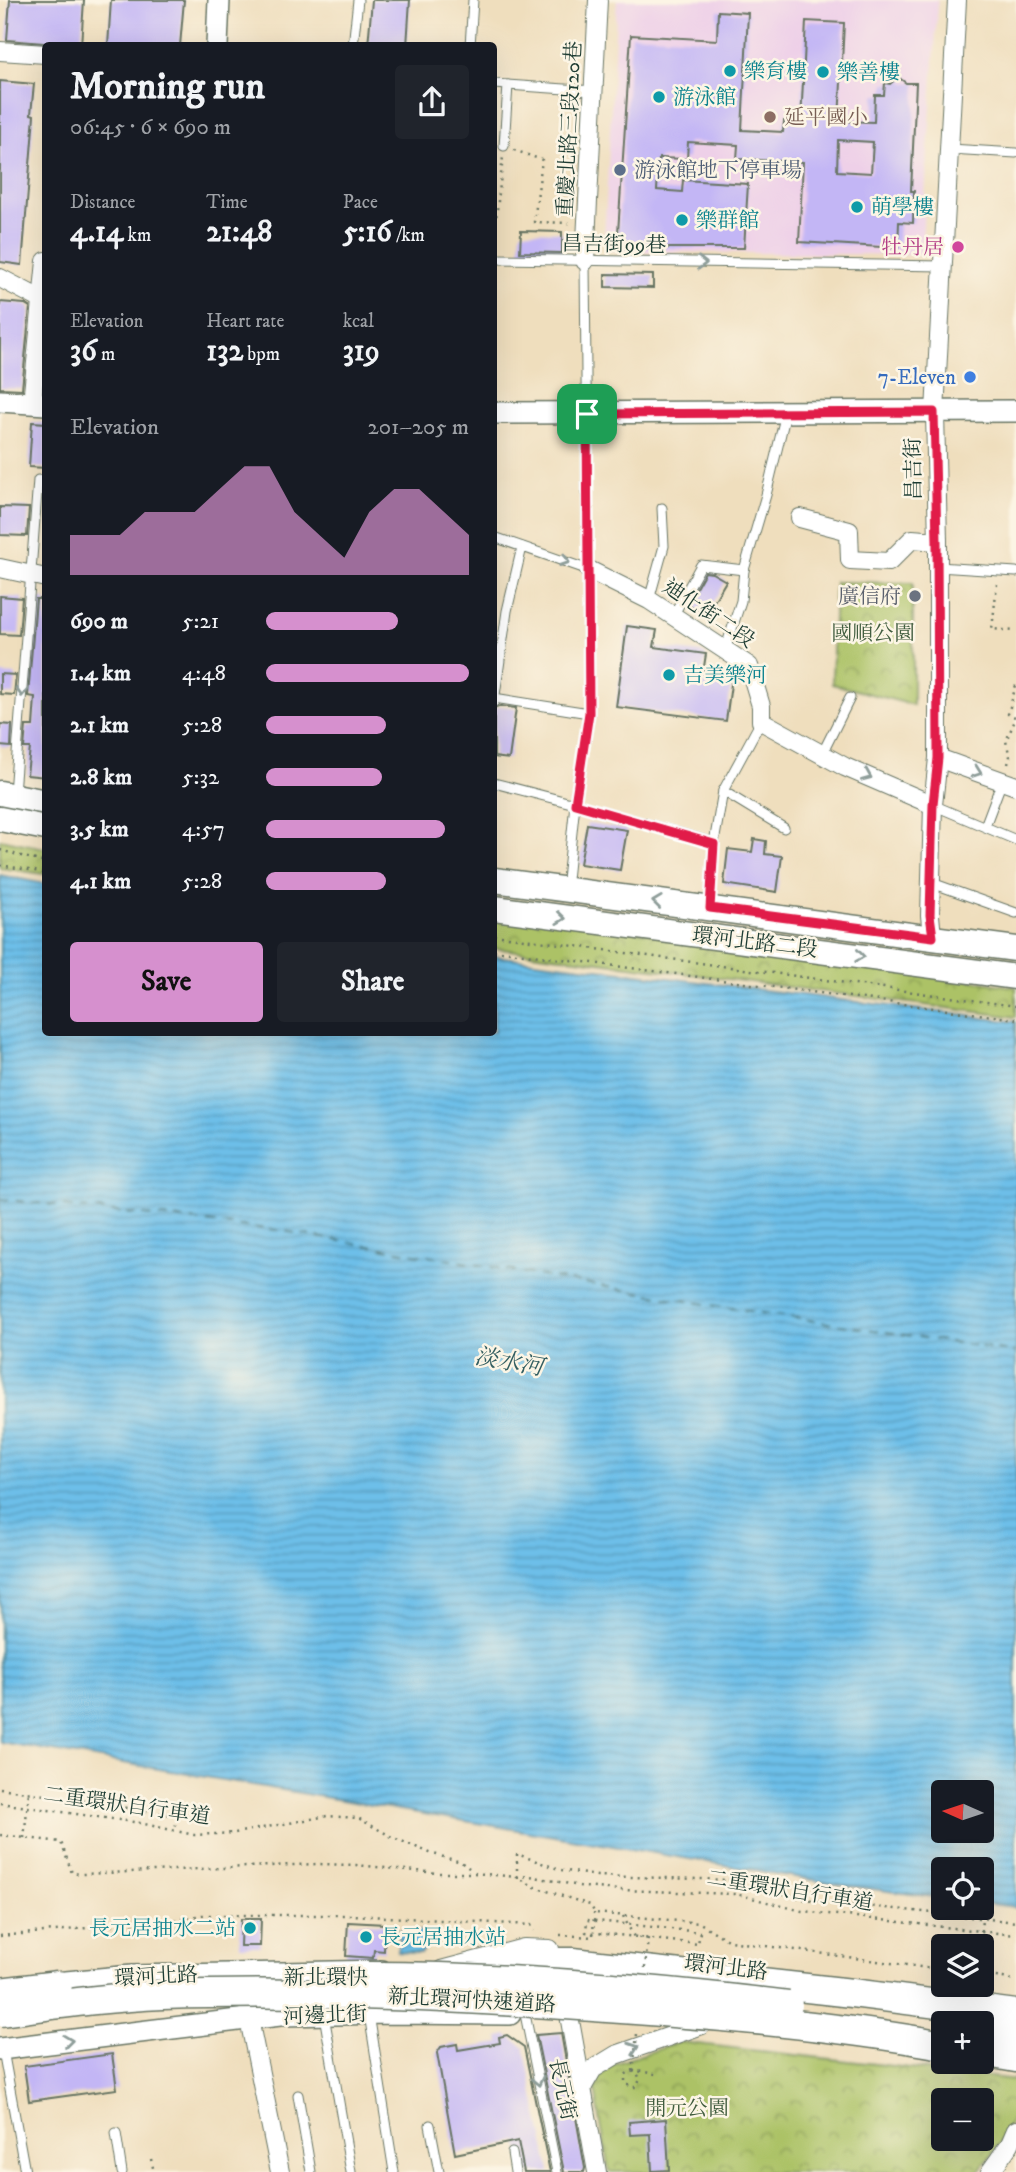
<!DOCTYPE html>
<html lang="en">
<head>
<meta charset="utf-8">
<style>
	body { margin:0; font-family:"IM FELL DW Pica","Noto Serif TC",serif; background:#20242c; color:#f1f3f6; height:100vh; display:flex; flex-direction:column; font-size:26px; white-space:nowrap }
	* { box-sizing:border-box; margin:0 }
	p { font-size:23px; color:#9ea1a6 }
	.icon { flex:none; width:38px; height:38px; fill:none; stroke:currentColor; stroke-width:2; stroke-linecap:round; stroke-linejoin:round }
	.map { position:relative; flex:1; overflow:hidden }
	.details { position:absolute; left:42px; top:42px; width:455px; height:994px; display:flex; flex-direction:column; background:#171b24; border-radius:7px; box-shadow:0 7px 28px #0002 }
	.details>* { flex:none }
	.needle { width:46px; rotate:273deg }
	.buttons { position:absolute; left:931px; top:1780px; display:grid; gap:14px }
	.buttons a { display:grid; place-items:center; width:63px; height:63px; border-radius:7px; background:#171b24; box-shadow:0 7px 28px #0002; font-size:35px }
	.pin { position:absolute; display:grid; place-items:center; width:60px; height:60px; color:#fff; margin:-30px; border-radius:14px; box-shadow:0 4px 10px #0006 }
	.round { display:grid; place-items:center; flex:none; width:74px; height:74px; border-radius:7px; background:#20242c }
	.summary { display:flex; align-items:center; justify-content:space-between; height:119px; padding:0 28px }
	h1 { font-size:38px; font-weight:700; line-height:52px }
	.metrics { display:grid; grid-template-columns:repeat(3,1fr); gap:10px; height:119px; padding:7px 28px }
	.metrics div { display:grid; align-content:center }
	.metrics b { font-size:30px; font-weight:700 }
	.metrics small { font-size:19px; font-weight:400 }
	.metrics p { font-size:19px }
	.chart { height:196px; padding:14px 28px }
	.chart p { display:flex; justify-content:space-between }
	.chart svg { width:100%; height:126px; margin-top:7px; fill:#d690ce; opacity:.7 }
	.button { display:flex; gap:14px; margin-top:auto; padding:14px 28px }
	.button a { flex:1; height:80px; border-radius:7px; background:#d690ce; color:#111; font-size:28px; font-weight:700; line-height:80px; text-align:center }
	.button a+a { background:#20242c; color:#f1f3f6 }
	ul { padding:0 28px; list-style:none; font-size:23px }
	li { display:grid; grid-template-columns:112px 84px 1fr; align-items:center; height:52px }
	li i { height:18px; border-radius:9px; background:#d690ce }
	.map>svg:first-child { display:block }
</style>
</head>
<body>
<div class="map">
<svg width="1016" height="2172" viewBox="0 0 1016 2172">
	<defs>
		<pattern id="park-crowns" width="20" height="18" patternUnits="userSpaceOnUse" patternTransform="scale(1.75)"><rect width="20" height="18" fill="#acc266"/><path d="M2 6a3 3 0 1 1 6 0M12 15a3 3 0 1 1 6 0" fill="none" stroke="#8b9f55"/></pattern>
		<pattern id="water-rules" width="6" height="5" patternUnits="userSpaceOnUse" patternTransform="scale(1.75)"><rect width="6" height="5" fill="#6dbfe9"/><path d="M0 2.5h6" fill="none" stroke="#599cbe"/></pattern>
	</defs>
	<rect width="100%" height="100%" fill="#fcf5e5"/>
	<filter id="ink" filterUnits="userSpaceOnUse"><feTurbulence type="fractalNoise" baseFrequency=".0143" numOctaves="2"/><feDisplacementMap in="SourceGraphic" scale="14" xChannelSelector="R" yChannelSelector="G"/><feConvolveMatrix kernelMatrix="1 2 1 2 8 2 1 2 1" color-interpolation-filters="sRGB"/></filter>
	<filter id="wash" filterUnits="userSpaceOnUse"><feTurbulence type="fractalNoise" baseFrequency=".00686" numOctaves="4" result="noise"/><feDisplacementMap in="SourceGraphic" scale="28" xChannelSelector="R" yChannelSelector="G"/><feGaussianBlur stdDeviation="1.57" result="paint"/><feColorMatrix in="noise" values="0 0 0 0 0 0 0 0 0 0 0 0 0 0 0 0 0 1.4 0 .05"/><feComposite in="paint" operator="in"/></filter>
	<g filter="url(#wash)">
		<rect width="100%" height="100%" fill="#efdebd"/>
		<polygon fill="#eed0e8" points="617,0 938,0 921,255 614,251 604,242"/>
		<g fill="url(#park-crowns)" stroke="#66804d" stroke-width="2" fill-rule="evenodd">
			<polygon points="835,582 913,583 913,705 832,684"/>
			<polygon points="0,839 45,848 45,874 0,868"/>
			<polygon points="494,910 1016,987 1016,1017 494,948"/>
			<path d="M 680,2042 L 1016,2080 C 1016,2087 1016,2096 1016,2103 C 1013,2129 994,2152 978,2172 L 609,2172 L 595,2089 L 599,2076 L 614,2064 ZM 943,2100 L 982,2100 L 982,2138 L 943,2138 Z"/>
		</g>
		<g fill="url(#water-rules)" stroke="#467e8e" stroke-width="2" fill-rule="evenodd">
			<path d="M 0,875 L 45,884 L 46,1032 L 494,1032 L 494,956 L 1016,1022 L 1016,1907 L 982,1903 L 982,1869 L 943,1869 L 943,1898 L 843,1885 L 0,1742 ZM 943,1792 L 982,1792 L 982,1830 L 943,1830 Z"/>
			<polygon points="399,1930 421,1931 427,1939 427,1947 420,1953 398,1952"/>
		</g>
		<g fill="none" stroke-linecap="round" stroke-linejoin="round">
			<polyline stroke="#325e61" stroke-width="2" stroke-dasharray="9 7" stroke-linecap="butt" points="0,1199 277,1230 711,1305 1016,1352"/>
		</g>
		<g id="blocks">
			<g fill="#c3b6f5" fill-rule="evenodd">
				<polygon points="10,0 84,0 81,46 7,40"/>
				<polygon points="111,0 184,0 180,46 108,46"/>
				<polygon points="372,0 410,0 407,46 368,46"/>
				<path d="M 718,11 L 748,13 L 742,130 L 783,132 L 784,121 L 801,122 L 806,21 L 844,23 L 839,121 L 874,122 L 875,95 L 884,95 L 885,83 L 890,84 L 898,77 L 906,83 L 916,83 L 911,191 L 914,191 L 913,223 L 899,222 L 898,248 L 799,242 L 803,162 L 737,159 L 738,145 L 688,142 L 687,159 L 659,158 L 657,190 L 682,192 L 683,180 L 748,184 L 744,248 L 617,248 L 631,35 L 717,40 ZM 838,140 L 873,142 L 871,173 L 837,171 Z"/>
				<polygon points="0,81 34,84 31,114 34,115 22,265 0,262"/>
				<polygon points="521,231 562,232 562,253 520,252"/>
				<polygon points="605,274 653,275 653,288 605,287"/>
				<polygon points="0,302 25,304 30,307 22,389 0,388"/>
				<polygon points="32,422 46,423 46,468 29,467"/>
				<polygon points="0,507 29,508 27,536 0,535"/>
				<polygon points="705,572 712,573 726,581 706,615 687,604"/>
				<polygon points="0,596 22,598 19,635 0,634"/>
				<polygon points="36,599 46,599 46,777 27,775 30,748 24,748 26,726 33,726 35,697 28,696"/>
				<polygon points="627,626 657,630 654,647 706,654 703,673 732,677 726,721 616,707"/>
				<polygon points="0,674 16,675 14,695 0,694"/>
				<polygon points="500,706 516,708 509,759 494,757 494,709"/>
				<polygon points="0,724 12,725 11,747 0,746"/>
				<polygon points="587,824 627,830 620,870 580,864"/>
				<polygon points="754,839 766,841 765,854 782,856 777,892 724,884 728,849 752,852"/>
				<polygon points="241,1919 261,1919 260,1946 240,1946"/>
				<polygon points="348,1922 385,1924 384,1951 374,1950 373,1958 346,1956"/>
				<polygon points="561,2033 585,2168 584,2172 564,2172 536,2035"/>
				<polygon points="507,2035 524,2047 550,2172 524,2172 518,2141 455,2154 437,2053 441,2047 457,2044 458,2050 500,2043 499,2037"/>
				<polygon points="112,2054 117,2089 29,2101 24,2066"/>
				<polygon points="666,2119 669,2170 652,2171 650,2134 630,2135 629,2122"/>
			</g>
		</g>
	</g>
	<g filter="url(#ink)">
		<use href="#blocks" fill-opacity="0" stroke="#687564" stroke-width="2"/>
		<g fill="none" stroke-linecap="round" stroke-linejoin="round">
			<defs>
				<g id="service">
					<polyline points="353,46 358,0"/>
					<polyline points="470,46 473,0"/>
					<polyline points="494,84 594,91"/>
					<polyline points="504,146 508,85"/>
					<polyline points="950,149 1016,153"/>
					<polyline points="494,259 943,266"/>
					<polyline points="494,537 589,570"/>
					<polyline points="938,567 1016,572"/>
					<polyline points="649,600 664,546 662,508"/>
					<polyline points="673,616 701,565 744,570 766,495 786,413"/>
					<polyline points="725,650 741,601 744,570"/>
					<polyline points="494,698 589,713"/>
					<polyline points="494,702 507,611 522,547"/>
					<polyline points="822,754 850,698"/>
					<polyline points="494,783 575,804 714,843"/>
					<polyline points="723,791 784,828"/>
					<polyline points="14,793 38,480"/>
					<polyline points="933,805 1016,840"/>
					<polyline points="985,826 1002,781"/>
					<polyline points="932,883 1016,913"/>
					<polyline points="566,889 575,804 589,713 585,261"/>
					<polyline points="710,907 714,843 723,791 761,721"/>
					<polyline points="369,2014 394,2172"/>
					<polyline points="525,2014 557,2172"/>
					<polyline points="324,2015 351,2172"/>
					<polyline points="3,2050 25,2172"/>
					<polyline points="298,2095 311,2172"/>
					<polyline points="430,2125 439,2172"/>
					<polyline points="116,2133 122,2172"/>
					<polyline points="512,2153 515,2172"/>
				</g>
				<g id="minor">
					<polyline points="0,51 46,54"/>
					<polyline points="585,261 598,0"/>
					<polyline points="0,278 46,302"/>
					<polyline points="32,403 46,261"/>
					<polyline points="800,518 849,531 850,560 889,562 912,539 938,541"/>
					<polyline points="0,568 46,578"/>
					<polyline points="589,570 649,600 749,666 761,706 761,721 845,767 933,805"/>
					<polyline points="938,758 1016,786"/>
					<polyline points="932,937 930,915 933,805 938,758 938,541 935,412 957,0"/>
					<polyline points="441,1970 524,1948 550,1949"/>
					<polyline points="247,1983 249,2019 280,2172"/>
					<polyline points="569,2015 597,2172"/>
					<polyline points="582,2088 593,2069 616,2055 702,2025"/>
					<polyline points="990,2172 1010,2144 1016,2130"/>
				</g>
				<g id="tertiary">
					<polyline points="217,46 219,0"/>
					<polyline points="0,401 46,404"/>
					<polyline points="494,413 1016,411"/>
					<polyline points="44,1984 132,1976 382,1971"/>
					<polyline points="0,2049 280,2015 390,2013 510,2014"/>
				</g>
				<g id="secondary">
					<polyline points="0,793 46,802"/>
					<polyline points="0,819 46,828"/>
					<polyline points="494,880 1016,949"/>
					<polyline points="494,908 1016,977"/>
				</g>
				<polyline id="primary" points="478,1972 529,1962 573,1962 852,1993 1016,2014"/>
				<g id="trunk">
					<polyline points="982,2032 1016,2037"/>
					<polyline points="982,2052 1016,2058"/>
				</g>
			</defs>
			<use href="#service" stroke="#687564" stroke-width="11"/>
			<use href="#minor" stroke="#687564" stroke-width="20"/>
			<use href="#tertiary" stroke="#687564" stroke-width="24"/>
			<use href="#secondary" stroke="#687564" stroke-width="27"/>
			<use href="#primary" stroke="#687564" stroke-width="31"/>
			<use href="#trunk" stroke="#687564" stroke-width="31"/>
			<g stroke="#687564" stroke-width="2.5" stroke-dasharray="2 5" stroke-linecap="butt">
				<polyline points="514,150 542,160 534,222 569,223"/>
				<polyline points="494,237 503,157"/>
				<polyline points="997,584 992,629 1016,631"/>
				<polyline points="1015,717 1008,714 1016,685"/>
				<polyline points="1008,764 1010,757 1006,741 1016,718"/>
				<polyline points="0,850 46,863"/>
				<polyline points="0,865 46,873"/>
				<polyline points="494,935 1016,1006"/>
				<polyline points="494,950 1016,1019"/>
				<polyline points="0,1788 178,1816 174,1831"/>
				<polyline points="0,1803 140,1823 194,1835 235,1833 327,1816 358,1818 392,1837 430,1853 461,1862 473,1871"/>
				<polyline points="0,1835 61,1842 72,1873 82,1874 317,1864 356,1865 437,1873 474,1873 517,1877 535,1887 590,1905 595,1913 700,1923 729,1941 943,1970"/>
				<polyline points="24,1838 29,1792"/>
				<polyline points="517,1877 517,1854 561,1870 597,1876 734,1880 803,1899 1016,1922"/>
				<polyline points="517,1877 530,1876 584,1887 619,1890 736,1894 802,1911 1016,1935"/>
				<polyline points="623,1916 634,1937 698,1944 700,1932"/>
				<polyline points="981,1931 982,1919"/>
				<polyline points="560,1935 593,1937 594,1913"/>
				<polyline points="0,1936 175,1920 202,1915 352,1915 531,1925 534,1931"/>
				<polyline points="982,1975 1016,1980"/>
				<path d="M 633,2071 L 637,2072 L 640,2080 L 636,2087 L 631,2087 L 625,2083 L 625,2075 C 633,2068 647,2073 656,2074"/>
				<polyline points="151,2159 154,2172"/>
			</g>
			<use href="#service" stroke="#fff" stroke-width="9"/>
			<use href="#minor" stroke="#fff" stroke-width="18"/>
			<use href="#tertiary" stroke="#fff" stroke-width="21"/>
			<use href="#secondary" stroke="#fff" stroke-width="24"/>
			<use href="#primary" stroke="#fff" stroke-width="28"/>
			<use href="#trunk" stroke="#fff" stroke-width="28"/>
			<defs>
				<g id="trunk-bridge">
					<path d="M 368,1976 C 508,1976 649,1988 788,2005"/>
					<polyline points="0,1992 58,1985"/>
					<path d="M 0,2012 C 54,2005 109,1997 163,1995 C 311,1990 459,1997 607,2008 C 719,2016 832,2025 943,2045"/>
				</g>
			</defs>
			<use href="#trunk-bridge" stroke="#687564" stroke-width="31" stroke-linecap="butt"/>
			<g stroke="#687564" stroke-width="2.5" stroke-dasharray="2 5" stroke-linecap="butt">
				<polyline points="645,1968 648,1938 586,1932 587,1920 700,1932"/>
				<polyline points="633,2071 637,2034"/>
			</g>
			<use href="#trunk-bridge" stroke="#fff" stroke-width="28"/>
		</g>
		<defs><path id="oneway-chevron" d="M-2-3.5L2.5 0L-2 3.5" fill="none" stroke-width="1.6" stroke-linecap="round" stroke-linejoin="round" transform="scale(1.75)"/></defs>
		<g stroke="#8f9e9a">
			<use href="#oneway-chevron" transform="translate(702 263) rotate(1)"/>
			<use href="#oneway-chevron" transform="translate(565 561) rotate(19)"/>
			<use href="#oneway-chevron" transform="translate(22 692) rotate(94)"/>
			<use href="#oneway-chevron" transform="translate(977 772) rotate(20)"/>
			<use href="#oneway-chevron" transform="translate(867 776) rotate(23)"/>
			<use href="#oneway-chevron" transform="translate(657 902) rotate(-173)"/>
			<use href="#oneway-chevron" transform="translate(561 918) rotate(7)"/>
			<use href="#oneway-chevron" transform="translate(860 956) rotate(8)"/>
			<use href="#oneway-chevron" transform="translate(68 2041) rotate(-7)"/>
			<use href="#oneway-chevron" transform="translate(634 2048) rotate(-19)"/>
			<use href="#oneway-chevron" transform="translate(538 2081) rotate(78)"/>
		</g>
	</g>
	<g fill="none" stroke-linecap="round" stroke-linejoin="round" filter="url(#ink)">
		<defs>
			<polygon id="route" points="934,412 937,541 938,758 933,804 930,915 933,937 710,908 714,844 575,804 589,713 587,414"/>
		</defs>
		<use href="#route" stroke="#fff" stroke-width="14"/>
		<use href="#route" stroke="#e11d48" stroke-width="9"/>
	</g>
	<g fill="#0f9aa8" stroke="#fcf5e5" stroke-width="2.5">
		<circle cx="730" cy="71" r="7"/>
		<circle cx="823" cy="72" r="7"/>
		<circle cx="659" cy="97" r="7"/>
		<circle cx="857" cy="207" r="7"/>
		<circle cx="682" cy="220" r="7"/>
		<circle cx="669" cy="675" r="7"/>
		<circle cx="250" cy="1928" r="7"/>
		<circle cx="366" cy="1937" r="7"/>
	</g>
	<circle fill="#8d6e63" stroke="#fcf5e5" stroke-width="2.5" cx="770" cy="117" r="7"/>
	<circle fill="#5c6f8a" stroke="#fcf5e5" stroke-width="2.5" cx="620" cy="170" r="7"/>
	<circle fill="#d1479c" stroke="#fcf5e5" stroke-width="2.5" cx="958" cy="247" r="7"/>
	<circle fill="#3f7fe0" stroke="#fcf5e5" stroke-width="2.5" cx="970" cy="377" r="7"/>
	<circle fill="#6b7280" stroke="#fcf5e5" stroke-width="2.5" cx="915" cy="596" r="7"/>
	<g text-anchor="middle" stroke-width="5" stroke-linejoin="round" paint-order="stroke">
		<g font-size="21" fill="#0d838f" stroke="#fcf5e5" text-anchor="start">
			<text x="744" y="78">樂育樓</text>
			<text x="837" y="79">樂善樓</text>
			<text x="673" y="104">游泳館</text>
			<text x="871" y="214">萌學樓</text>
			<text x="696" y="227">樂群館</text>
			<text x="683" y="682">吉美樂河</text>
			<text x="236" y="1935" text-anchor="end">長元居抽水二站</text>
			<text x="380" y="1944">長元居抽水站</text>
		</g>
		<g font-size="21" fill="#785e54" stroke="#fcf5e5" text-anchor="start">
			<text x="784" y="124">延平國小</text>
		</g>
		<g font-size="21" fill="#1f3d34" stroke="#fcf5e5">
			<text transform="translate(569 129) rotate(-87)" y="7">重慶北路三段120巷</text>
			<text transform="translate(614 244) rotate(1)" y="7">昌吉街99巷</text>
			<text transform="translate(913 469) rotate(-91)" y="7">昌吉街</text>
			<text transform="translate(709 613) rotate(34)" y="7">迪化街二段</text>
			<text transform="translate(755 942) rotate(7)" y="7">環河北路二段</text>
			<text transform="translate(127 1805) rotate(8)" y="7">二重環狀自行車道</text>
			<text transform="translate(790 1890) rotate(9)" y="7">二重環狀自行車道</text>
			<text transform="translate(726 1967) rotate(7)" y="7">環河北路</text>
			<text transform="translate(156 1976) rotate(-3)" y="7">環河北路</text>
			<text x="326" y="1984">新北環快</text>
			<text transform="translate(472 2000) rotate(3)" y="7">新北環河快速道路</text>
			<text transform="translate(325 2015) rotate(-2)" y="7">河邊北街</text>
			<text transform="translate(563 2089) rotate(78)" y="7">長元街</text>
		</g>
		<g font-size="21" fill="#4e5e75" stroke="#fcf5e5" text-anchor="start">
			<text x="634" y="177">游泳館地下停車場</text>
		</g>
		<g font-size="21" fill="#b23c85" stroke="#fcf5e5" text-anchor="end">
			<text x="944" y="254">牡丹居</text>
		</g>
		<g font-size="21" fill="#366cbe" stroke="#fcf5e5" text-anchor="end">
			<text x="956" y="384">7-Eleven</text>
		</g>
		<g font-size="21" fill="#5b616d" stroke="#fcf5e5" text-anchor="end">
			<text x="901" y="603">廣信府</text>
		</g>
		<g font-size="21" fill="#425e40" stroke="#fcf5e5">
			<text x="873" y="640">國順公園</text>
			<text x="687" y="2115">開元公園</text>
		</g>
		<g font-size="23" font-style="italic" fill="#325e61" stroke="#fcf5e5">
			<text transform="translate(509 1361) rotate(10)" y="8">淡水河</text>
		</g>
	</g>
</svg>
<div class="buttons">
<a><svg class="needle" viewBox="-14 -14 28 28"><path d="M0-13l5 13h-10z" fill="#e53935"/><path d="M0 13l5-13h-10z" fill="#9ea1a6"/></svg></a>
<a><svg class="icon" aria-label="locate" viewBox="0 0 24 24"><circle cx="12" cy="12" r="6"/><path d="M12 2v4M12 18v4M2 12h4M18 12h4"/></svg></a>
<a><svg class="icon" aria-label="layers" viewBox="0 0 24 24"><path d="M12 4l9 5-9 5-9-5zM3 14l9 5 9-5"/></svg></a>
<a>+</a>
<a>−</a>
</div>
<div class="pin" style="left:587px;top:414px;background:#1e9e55"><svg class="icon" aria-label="arrive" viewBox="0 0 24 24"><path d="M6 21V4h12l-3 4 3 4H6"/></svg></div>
<section class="details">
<div class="summary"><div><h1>Morning run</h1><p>06:45 · 6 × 690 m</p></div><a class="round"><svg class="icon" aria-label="share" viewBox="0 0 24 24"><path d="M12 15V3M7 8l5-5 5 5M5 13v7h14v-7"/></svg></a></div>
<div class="metrics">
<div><p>Distance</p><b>4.14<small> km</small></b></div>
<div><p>Time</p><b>21:48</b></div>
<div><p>Pace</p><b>5:16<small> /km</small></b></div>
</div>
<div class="metrics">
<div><p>Elevation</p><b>36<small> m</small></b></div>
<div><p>Heart rate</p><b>132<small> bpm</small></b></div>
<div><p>kcal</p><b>319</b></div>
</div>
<div class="chart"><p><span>Elevation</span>201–205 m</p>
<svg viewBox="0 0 160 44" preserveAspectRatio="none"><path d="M0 44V30L10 30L20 30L30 22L40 22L50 22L60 14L70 6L80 6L90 22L100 30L110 38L120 22L130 14L140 14L150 22L160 30V44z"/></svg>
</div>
<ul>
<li><b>690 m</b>5:21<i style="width:65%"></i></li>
<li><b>1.4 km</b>4:48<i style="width:100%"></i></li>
<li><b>2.1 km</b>5:28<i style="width:59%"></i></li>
<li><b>2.8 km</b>5:32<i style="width:57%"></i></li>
<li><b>3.5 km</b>4:57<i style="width:88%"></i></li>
<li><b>4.1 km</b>5:28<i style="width:59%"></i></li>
</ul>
<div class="button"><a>Save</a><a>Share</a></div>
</section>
</div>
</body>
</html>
